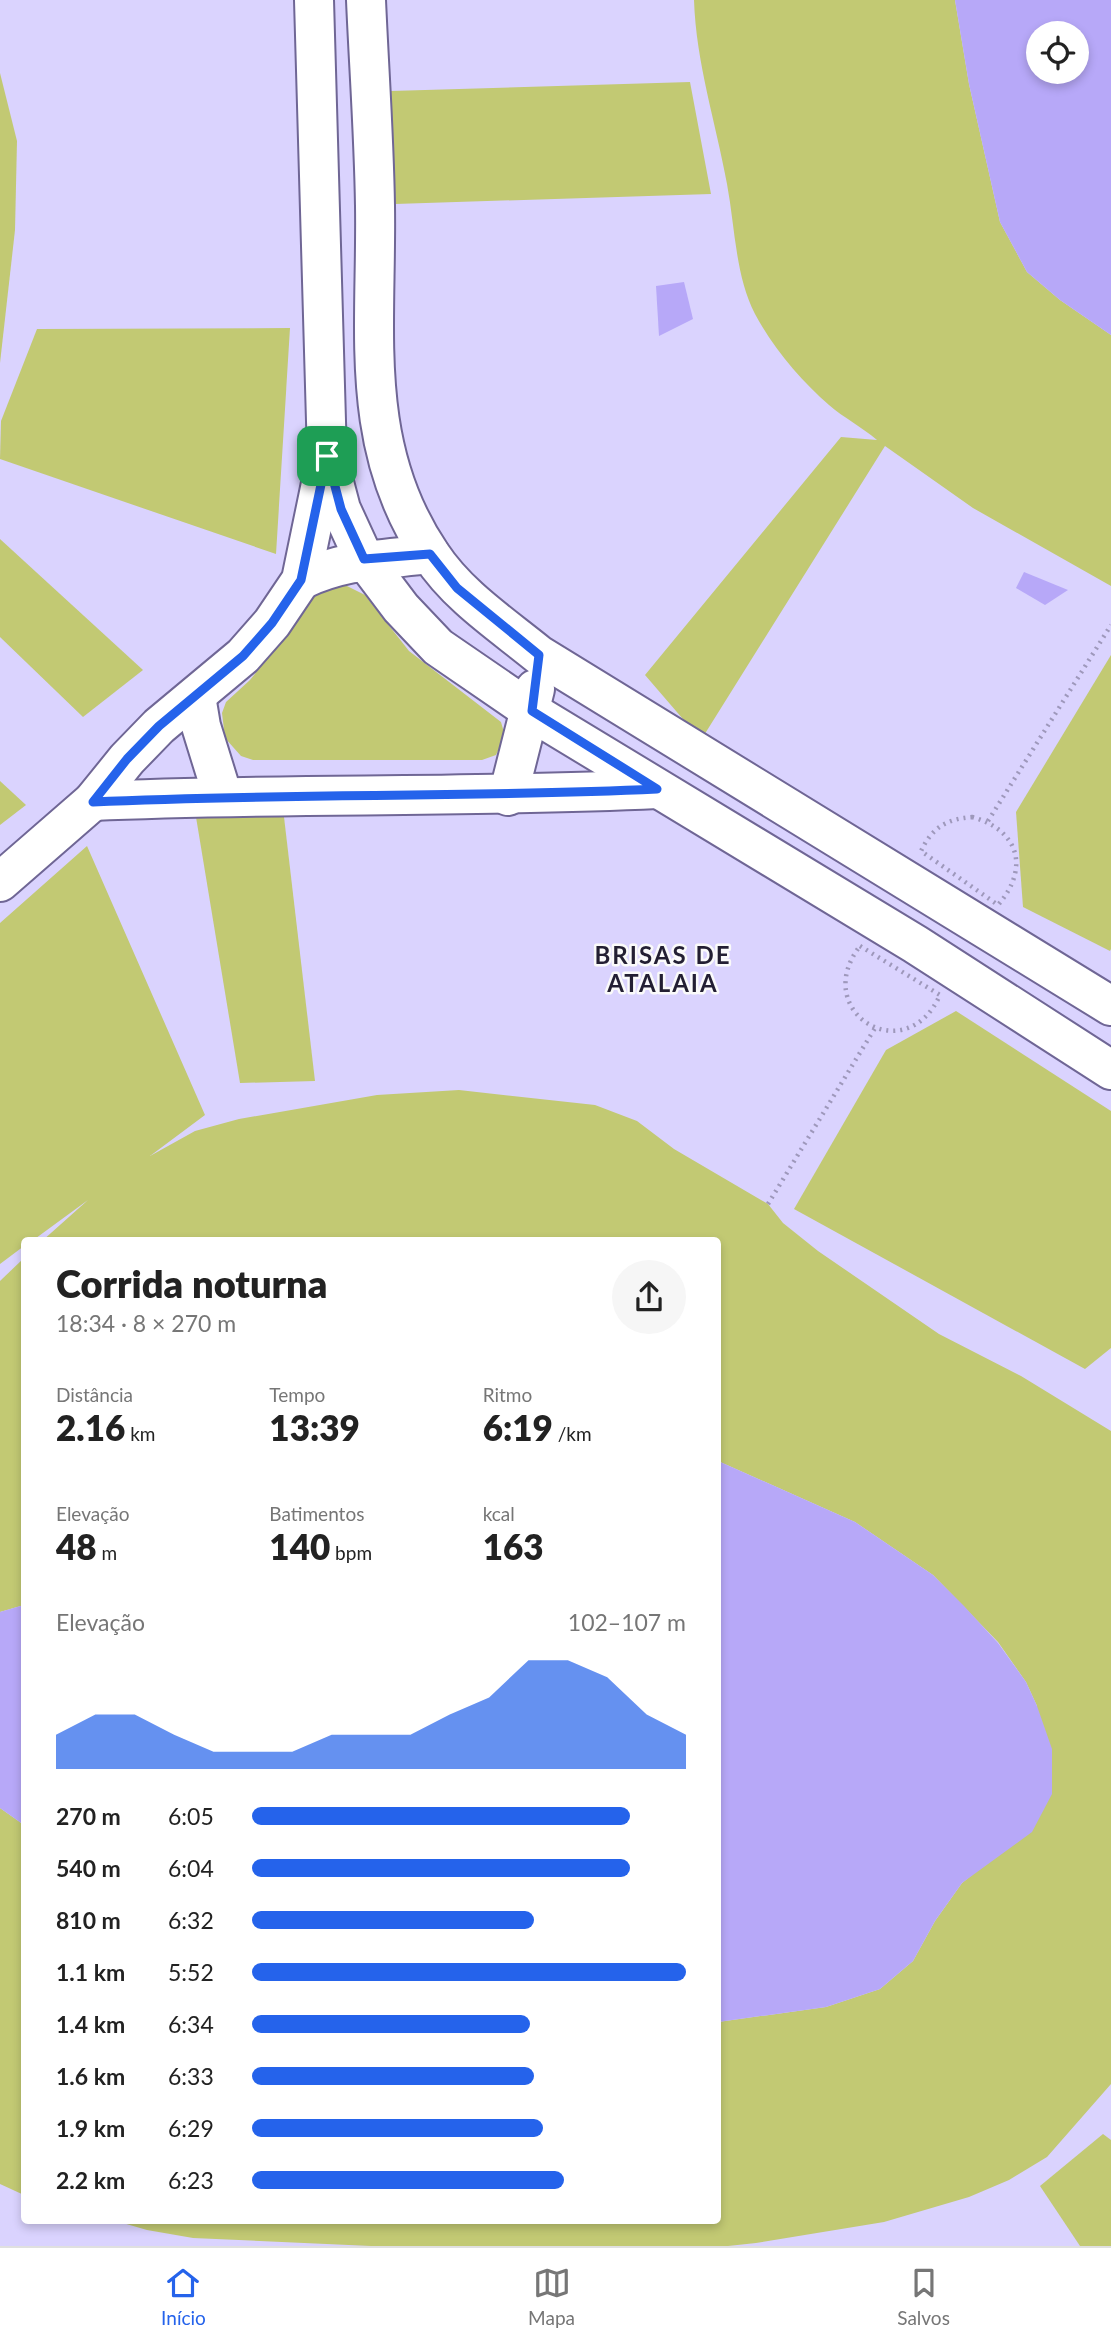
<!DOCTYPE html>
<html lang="pt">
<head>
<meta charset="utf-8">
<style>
	body { margin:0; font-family:Lato,sans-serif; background:#f6f6f6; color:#222; height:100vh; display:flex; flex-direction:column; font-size:26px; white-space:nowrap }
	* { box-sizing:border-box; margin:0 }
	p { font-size:23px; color:#767676 }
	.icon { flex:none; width:38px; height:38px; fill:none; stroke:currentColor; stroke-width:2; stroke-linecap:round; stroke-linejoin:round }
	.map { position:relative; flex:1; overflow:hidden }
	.side { position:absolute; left:21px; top:1237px; width:700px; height:987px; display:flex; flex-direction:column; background:#fff; border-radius:7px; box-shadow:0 4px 10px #0003 }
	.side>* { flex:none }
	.fabs { position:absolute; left:1026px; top:21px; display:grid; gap:14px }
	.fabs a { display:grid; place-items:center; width:63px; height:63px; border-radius:50%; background:#fff; box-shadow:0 4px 10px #0003; font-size:35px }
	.pin { position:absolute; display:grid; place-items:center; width:60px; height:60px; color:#fff; margin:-30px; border-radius:14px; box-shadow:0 4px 10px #0006 }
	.round { display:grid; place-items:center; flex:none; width:74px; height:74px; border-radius:37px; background:#f6f6f6 }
	.summary { display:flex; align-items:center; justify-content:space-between; height:119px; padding:0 35px }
	h1 { font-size:38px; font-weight:800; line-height:52px }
	.figures { display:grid; grid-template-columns:repeat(3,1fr); gap:10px; height:119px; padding:7px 35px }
	.figures div { display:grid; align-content:center }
	.figures b { font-size:35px; font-weight:800 }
	.figures small { font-size:19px; font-weight:400 }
	.figures p { font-size:19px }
	.chart { height:196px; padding:14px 35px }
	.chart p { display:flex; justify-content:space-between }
	.chart svg { width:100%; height:126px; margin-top:7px; fill:#2563eb; opacity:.7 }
	ul { padding:0 35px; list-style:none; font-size:23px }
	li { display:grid; grid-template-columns:112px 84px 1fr; align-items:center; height:52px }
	li i { height:18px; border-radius:9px; background:#2563eb }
	.tab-bar { display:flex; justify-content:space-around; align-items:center; height:98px; border-top:2px solid #e0e0e0; background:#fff; font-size:19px; color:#767676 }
	.tab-bar a { display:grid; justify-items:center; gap:4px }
	.tab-bar .active { color:#2563eb }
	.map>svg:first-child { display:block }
</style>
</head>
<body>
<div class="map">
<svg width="1111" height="2246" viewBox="0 0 1111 2246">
	<rect width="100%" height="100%" fill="#dad3fe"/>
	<g fill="#c2c973">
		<path d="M 694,0 L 955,0 L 969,84 L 1000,222 L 1027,272 L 1060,300 L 1111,335 L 1111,586 L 973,508 L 885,446 L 701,740 L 645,675 L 841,437 L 877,440 C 862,427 844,418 829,405 C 801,381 773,348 755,314 C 735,275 735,226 727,184 C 716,123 696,63 694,0 Z"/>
		<polygon points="0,73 17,141 15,230 0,363"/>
		<polygon points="690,82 711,194 395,204 391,91"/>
		<polygon points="290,328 276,554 0,459 1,421 37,329"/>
		<polygon points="0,539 143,670 83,717 0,637"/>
		<polygon points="341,583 365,595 409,651 501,722 505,736 496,755 482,760 253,760 241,756 225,738 222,713 226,702 250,680 280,642 305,597"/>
		<polygon points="1111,655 1111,949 1110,951 1023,907 1016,812"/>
		<polygon points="0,781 26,805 0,825"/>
		<polygon points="195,811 284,817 315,1081 240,1083"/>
		<polygon points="87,846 205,1115 150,1156 195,1131 239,1119 377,1095 459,1090 595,1105 637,1121 674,1149 768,1204 783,1223 818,1251 939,1334 1021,1376 1111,1431 1111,2084 1047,2157 1009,2180 969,2197 884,2222 756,2243 728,2246 371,2246 193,2238 147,2230 116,2221 718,2221 718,2022 826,2007 880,1989 913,1961 935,1921 962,1883 995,1856 1037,1706 1026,1682 998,1642 933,1575 855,1522 718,1461 718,1241 42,1241 88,1200 32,1241 24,1241 24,1246 0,1264 0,923"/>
		<polygon points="956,1011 1111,1111 1111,1348 1085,1369 794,1209 886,1050"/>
		<polygon points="24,1258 24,1605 0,1612 0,1281"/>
		<polygon points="0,1808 24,1825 24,2195 0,2184"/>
		<polygon points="1103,2134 1111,2140 1111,2246 1080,2246 1040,2186"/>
	</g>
	<g fill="#b7a8f8" fill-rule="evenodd">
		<path d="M 955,0 L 1111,0 L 1111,335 L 1060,300 L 1027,272 L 1000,222 L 969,84 ZM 1076,33 L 1076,72 L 1038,72 L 1038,33 Z"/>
		<polygon points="684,282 693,319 659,336 656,286"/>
		<polygon points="1024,572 1068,590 1045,605 1016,588"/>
		<polygon points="718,1461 855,1522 933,1575 964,1606 998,1643 1026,1682 1037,1706 1052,1749 1052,1794 1032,1832 962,1883 935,1921 913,1961 880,1989 826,2007 718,2022"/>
		<polygon points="24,1605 24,1825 0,1808 0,1612"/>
	</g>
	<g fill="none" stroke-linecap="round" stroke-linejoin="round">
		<defs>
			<g id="minor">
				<polyline points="314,0 327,456 341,509 364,559 401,608 438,647 540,717 915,944 1111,1070"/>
				<path d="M 366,0 C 369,69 374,137 375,206 C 377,330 357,446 431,555 C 458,596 501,624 539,655 L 1111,1006"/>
				<path d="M 301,580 C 345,559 382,560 430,554"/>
				<polyline points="196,696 201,726 223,797"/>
				<polyline points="508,796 535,689"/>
				<path d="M 93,801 C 281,793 469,798 657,789"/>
				<polyline points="0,882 93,801 127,759 159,726 243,656 272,623 301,580 325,464"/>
			</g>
		</defs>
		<use href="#minor" stroke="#6f6695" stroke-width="42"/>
		<g stroke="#9e98bb" stroke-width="4.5" stroke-dasharray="2 5" stroke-linecap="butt">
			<path d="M 972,817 C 1019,830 1030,868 998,905 L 921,851 C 932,828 946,819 972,817 Z"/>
			<polyline points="988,821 1111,625"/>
			<path d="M 860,946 L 940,995 C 906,1071 809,1012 860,946 Z"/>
			<polyline points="768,1204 875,1028"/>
		</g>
		<use href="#minor" stroke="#fff" stroke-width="38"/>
	</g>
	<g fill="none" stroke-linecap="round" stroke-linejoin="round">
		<defs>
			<path id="route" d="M 327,456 L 341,509 L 364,559 L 430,554 L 457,588 L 539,655 L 532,711 L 657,789 C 469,798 281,793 93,802 L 127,759 L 159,726 L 243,656 L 272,623 L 301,580 Z"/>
		</defs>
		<use href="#route" stroke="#fff" stroke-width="14"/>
		<use href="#route" stroke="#2563eb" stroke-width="9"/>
	</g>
	<g text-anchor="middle" stroke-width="5" stroke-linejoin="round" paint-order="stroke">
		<g font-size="24" font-weight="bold" letter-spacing="2" fill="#231f33" stroke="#fafafa">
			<text x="663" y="964">BRISAS DE<tspan x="663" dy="28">ATALAIA</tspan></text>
		</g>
	</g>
</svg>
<div class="fabs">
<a><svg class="icon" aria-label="locate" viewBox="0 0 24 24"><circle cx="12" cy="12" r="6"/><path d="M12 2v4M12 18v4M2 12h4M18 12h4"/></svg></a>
</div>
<div class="pin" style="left:327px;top:456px;background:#1e9e55"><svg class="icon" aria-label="arrive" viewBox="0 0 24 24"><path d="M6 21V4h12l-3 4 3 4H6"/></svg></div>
<section class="side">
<div class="summary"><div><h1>Corrida noturna</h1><p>18:34 · 8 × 270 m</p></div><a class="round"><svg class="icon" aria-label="share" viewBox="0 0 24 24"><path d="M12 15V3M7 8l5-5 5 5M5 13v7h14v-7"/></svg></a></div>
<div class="figures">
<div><p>Distância</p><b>2.16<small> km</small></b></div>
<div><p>Tempo</p><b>13:39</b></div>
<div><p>Ritmo</p><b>6:19<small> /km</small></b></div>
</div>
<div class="figures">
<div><p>Elevação</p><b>48<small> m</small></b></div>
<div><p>Batimentos</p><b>140<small> bpm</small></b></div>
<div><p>kcal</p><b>163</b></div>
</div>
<div class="chart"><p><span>Elevação</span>102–107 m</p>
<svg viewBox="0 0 160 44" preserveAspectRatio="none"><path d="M0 44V32L10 25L20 25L30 32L40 38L50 38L60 38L70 32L80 32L90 32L100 25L110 19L120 6L130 6L140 12L150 25L160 32V44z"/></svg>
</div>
<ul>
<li><b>270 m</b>6:05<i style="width:87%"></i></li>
<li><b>540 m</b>6:04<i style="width:87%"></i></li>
<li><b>810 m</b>6:32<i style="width:65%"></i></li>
<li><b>1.1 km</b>5:52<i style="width:100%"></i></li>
<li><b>1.4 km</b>6:34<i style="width:64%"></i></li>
<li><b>1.6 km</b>6:33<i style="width:65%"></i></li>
<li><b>1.9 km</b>6:29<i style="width:67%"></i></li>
<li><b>2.2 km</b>6:23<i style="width:72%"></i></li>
</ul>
</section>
</div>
<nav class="tab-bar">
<a class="active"><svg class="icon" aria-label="home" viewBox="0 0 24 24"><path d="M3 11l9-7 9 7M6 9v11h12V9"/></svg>Início</a>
<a><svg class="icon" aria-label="map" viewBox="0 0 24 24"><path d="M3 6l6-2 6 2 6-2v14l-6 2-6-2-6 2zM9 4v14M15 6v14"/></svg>Mapa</a>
<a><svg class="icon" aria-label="saved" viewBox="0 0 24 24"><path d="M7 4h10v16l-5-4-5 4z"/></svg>Salvos</a>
</nav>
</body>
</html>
